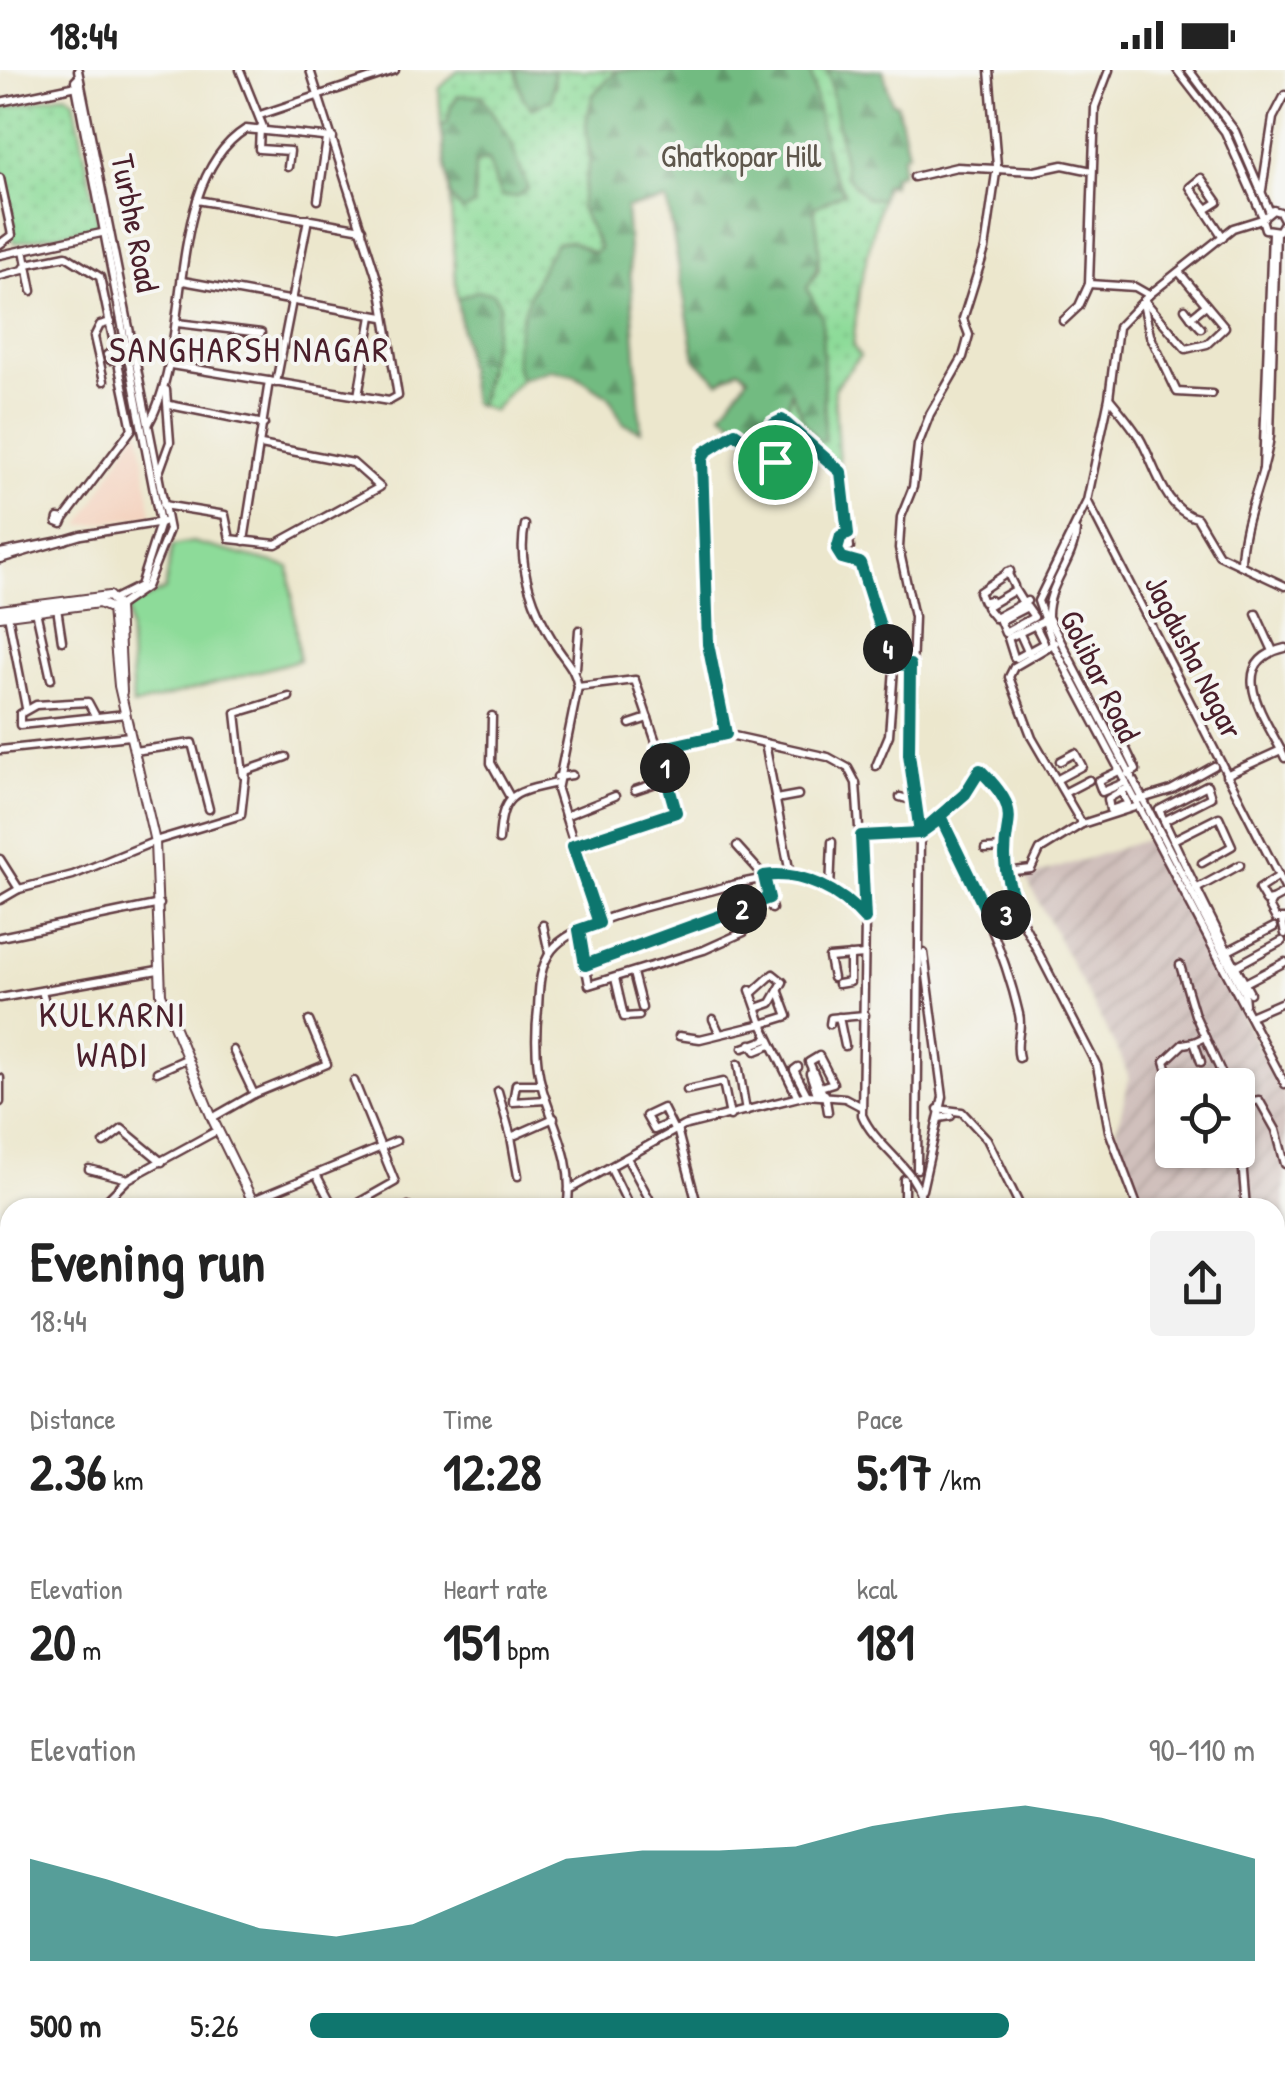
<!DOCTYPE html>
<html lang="en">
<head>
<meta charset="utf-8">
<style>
	body { margin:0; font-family:"Patrick Hand",sans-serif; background:#f2f2f2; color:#222; height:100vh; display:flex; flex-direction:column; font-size:38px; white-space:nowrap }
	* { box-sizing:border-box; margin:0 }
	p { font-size:32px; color:#767676 }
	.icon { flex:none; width:55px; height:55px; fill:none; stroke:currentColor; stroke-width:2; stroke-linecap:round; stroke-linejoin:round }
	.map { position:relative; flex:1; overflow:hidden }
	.side { position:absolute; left:0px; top:1128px; width:1285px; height:888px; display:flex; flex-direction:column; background:#fff; border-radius:30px 30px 0 0; box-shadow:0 2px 8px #0004 }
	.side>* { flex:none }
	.buttons { position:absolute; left:1155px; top:998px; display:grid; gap:20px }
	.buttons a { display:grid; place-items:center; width:100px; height:100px; border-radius:10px; background:#fff; box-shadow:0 2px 8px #0004; font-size:50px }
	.pin { position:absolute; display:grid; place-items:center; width:85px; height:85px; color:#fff; margin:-42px; border:5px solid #fff; border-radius:50%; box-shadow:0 2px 10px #0007 }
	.km { position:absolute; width:50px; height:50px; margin:-25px; border-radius:50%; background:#222; color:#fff; font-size:28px; line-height:50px; text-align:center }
	.round { display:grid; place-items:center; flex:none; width:105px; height:105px; border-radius:10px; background:#f2f2f2 }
	.head { display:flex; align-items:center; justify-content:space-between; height:170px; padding:0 30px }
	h1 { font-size:55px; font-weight:800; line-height:75px }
	.figures { display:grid; grid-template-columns:repeat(3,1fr); gap:15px; height:170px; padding:10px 30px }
	.figures div { display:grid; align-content:center }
	.figures b { font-size:50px; font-weight:800 }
	.figures small { font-size:28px; font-weight:400 }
	.figures p { font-size:28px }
	.chart { height:280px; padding:20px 30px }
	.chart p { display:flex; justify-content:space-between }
	.chart svg { width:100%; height:180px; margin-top:10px; fill:#0f766e; opacity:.7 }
	ul { padding:0 30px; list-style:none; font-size:32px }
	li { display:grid; grid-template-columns:160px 120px 1fr; align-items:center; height:75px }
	li i { height:25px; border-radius:12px; background:#0f766e }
	.status { display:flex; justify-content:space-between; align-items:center; height:70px; padding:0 50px; background:#fff; direction:ltr }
	.status svg { height:28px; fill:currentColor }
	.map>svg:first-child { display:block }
</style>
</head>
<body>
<div class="status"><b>18:44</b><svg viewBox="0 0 49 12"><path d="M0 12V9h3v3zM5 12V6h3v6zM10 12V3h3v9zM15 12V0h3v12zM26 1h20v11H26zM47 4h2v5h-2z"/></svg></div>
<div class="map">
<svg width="1285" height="2014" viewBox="0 0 1285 2014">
	<defs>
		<pattern id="industrial-furrows" width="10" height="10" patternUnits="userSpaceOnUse" patternTransform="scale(2.5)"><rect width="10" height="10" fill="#d0c0bc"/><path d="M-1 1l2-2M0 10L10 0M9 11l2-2" fill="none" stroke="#b4a5a2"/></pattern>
		<pattern id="grass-dots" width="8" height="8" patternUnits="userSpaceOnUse" patternTransform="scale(2.5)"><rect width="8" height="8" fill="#8ddb99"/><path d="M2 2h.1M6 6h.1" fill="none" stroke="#7bbc84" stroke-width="1.8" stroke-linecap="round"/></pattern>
		<pattern id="forest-firs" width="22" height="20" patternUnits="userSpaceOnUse" patternTransform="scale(2.5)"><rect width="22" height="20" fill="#72bb81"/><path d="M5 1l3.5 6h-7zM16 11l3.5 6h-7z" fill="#60976a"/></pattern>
	</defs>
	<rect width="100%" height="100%" fill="#f6f6f2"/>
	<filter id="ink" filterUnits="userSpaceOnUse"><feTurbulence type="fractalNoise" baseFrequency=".01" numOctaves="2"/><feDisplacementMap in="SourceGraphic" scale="20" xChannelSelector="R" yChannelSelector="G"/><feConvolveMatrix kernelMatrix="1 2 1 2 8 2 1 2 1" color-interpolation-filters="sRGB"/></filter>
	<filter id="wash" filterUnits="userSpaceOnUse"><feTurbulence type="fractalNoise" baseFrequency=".0048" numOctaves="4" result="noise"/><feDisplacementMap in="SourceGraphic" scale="40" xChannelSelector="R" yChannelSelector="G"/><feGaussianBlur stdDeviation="2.25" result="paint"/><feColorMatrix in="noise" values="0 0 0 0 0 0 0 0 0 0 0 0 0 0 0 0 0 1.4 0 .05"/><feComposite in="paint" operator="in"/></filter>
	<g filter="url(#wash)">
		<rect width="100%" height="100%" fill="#ece7cd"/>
		<g fill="#f4d3c0">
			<polygon points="139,358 152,445 80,456 137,359"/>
			<polygon points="1285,1314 1285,1435 1275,1422 1275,1320"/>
		</g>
		<path fill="url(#industrial-furrows)" fill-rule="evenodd" d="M 1148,769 L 1285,1025 L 1285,1270 L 1275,1275 L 1275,1138 L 1147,1137 L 1116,1063 L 1129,1008 L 1121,987 L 1026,808 ZM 1172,1015 L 1238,1015 L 1238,1080 L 1172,1080 Z"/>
		<g fill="url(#grass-dots)" stroke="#6c7d62" stroke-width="2.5">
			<path d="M 458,0 L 516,0 L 523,28 L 555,17 L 554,0 L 618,0 L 593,25 L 586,54 L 590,90 L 580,138 L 600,178 L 594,183 L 571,171 L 557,173 C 536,204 503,275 521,309 L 493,341 L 479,336 L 488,300 L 461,229 L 457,229 L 450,126 L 462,141 L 475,94 L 488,89 L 501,127 L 492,45 L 481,25 L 451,36 L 447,54 L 441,55 L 439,19 Z"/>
			<polygon points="810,0 828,0 866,128 881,129 859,220 853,276 860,286 834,319 839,395 833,396 784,345 790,320 796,324 805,354 825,371 822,247 807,218 819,200 813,138 844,122 829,96"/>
			<polygon points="66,24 74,30 99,156 14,173 0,97 0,39"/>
			<polygon points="10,1511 10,1577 0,1578 0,1512"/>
		</g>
		<g fill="url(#forest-firs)" stroke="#5e6d56" stroke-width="2.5">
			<polygon points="516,0 554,0 552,29 532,39 523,28"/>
			<path d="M 618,0 L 810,0 L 829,96 L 844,122 L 814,138 C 818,169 826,190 807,218 L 822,247 L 825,371 L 819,372 L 805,354 L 791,321 L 788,337 L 775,349 L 767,378 L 722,343 L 748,307 L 739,299 L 719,312 L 695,289 L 667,130 L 626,138 L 641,361 L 623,353 L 609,327 L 575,305 L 551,300 L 521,309 C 503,275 536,204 556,173 L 570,171 L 594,183 L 600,178 L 580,138 L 590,90 L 586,54 L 593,25 Z"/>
			<polygon points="828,0 883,0 892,33 897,34 908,83 903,85 901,103 894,105 891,116 885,115 881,129 866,128 846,105"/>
			<polygon points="481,25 510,70 528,119 517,127 501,127 488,90 475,93 474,135 462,141 450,126 441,55 447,54 451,36 458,26"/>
			<polygon points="476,221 493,223 500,235 479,336 472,333 457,229"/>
			<polygon points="0,1827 10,1835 10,1970 0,1927"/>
			<polygon points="20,2005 174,2005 171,2014 0,2014"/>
		</g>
		<polygon fill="#8ddb99" stroke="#6c7d62" stroke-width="2.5" points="192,472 289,497 299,590 133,636 128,537 165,520 172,476"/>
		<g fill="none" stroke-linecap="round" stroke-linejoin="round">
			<polyline stroke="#6dbde8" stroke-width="2.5" points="1164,2005 1168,2014"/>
		</g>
	</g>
	<g filter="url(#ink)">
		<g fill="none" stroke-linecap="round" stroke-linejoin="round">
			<g stroke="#ccbfad" stroke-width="8" stroke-dasharray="8 4" stroke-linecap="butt">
				<polyline points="0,1288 10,1290"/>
				<polyline points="0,1303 10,1304"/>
			</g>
			<defs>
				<g id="minor">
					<polyline points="78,0 169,460 146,517 117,537"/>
					<polyline points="240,0 263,57"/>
					<polyline points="1177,0 1225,62 1262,145"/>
					<polyline points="1189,0 1235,61 1269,140"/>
					<polyline points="79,7 75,11 160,453 140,516 112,530"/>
					<polyline points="0,32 77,16"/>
					<polyline points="260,45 395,0"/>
					<polyline points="260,58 259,79 290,81 288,97"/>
					<polyline points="914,107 957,97 1035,101 1063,95 1092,101"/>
					<polyline points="0,108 12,165 0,174"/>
					<polyline points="1262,120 1273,48 1285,25"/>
					<polyline points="1197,127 1207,139 1218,132 1201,108 1190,117 1223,167"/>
					<polyline points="197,130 362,159"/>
					<polyline points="318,130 327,69"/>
					<polyline points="1262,149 1265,159 1279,161 1285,151"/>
					<polyline points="1285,151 1280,142 1273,140 1262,149 1233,158 1149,225 1118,257 1109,328 1087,431 1038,531 1053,574 1285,1014"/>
					<polyline points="24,180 32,221"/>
					<polyline points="0,185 106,162"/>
					<polyline points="0,206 23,200 27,194 66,186 100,207 132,359 64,449"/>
					<polyline points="183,211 383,247"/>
					<polyline points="1089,214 1135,217 1149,225"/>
					<polyline points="1144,230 1186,279 1207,274 1225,257 1179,202"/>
					<polyline points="1143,233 1150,265 1177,322 1212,324"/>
					<polyline points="1185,239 1191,247 1206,235"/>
					<polyline points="1191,247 1201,258"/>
					<polyline points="1063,251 1079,236 1089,214 1095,37 1109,0"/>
					<polyline points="177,253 261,263"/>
					<polygon points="111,282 114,287 110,290 107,285"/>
					<polyline points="171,295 389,331 398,326 381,221 310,0"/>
					<polyline points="104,311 94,267 100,255 111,252"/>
					<polyline points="276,313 308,149"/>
					<polyline points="358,326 372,246"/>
					<path d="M 1110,329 C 1120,341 1130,353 1139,367 C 1155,393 1163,440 1197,448 L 1219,485 L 1285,516"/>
					<polyline points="170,335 264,354"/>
					<path d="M 149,353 C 194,273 163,111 246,59 L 333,68"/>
					<polyline points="1263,401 1272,162"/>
					<polyline points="158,405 170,372 166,320"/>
					<polyline points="1088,432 1285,818"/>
					<polyline points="163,435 225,445 230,469 276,474 380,417 353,393 261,375"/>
					<polygon points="58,448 64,449 62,454 57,452"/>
					<path d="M 525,455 C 516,496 535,542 556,576 C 566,592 575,598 578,617 L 557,720 L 599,853"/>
					<path d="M 1076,461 C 1073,493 1047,515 1048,547 L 1244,923 L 1245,934"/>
					<polyline points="244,471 269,311"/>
					<polyline points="841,476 837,480 841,488 860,493 894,598 889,665 876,696"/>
					<polyline points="0,483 65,470"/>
					<polyline points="0,489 81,465 163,452"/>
					<path d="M 1241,495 C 1241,450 1265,410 1270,366 L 1276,162"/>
					<polyline points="1007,502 1014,516"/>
					<polyline points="990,530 983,532 979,522 1010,501"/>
					<polyline points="1023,533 1015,520 986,537 995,548 1023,533 1027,531"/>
					<polygon points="1027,537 1034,547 1005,563 1000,551"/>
					<polyline points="57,538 62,571"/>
					<polyline points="36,541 51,609"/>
					<polyline points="1256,544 1273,581"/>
					<polyline points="8,545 26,638"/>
					<polyline points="1019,562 1030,586"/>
					<polyline points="1055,573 1014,597 1009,607 1032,668 1082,754 1138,736"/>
					<path d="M 1285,578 C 1220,593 1270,655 1285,688"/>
					<polyline points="1014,587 1008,568 1046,550"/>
					<polyline points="1017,588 1044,573 1035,555"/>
					<polyline points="576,598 579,560"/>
					<polyline points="492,646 491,693 510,727"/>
					<polyline points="1110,646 1136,700 1128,704"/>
					<polyline points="96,647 88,632 36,635 20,644 20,655 126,644"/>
					<polyline points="630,654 648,648"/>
					<polyline points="725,664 706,543 701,414 705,382 735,363 775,391 774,355 787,353 841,402 850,477 843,480 839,469 848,465"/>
					<polyline points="765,673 790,804"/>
					<polyline points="658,679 725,664 828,687 848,698 856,713 865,848"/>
					<polyline points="0,680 130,666"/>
					<polyline points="134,681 192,673 209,739"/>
					<polyline points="1119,701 1098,711 1102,722 1126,712"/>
					<polyline points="243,705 236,643 289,627"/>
					<polyline points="1226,705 1281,680"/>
					<polyline points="557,707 572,705"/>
					<polyline points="1058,709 1082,696 1075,683 1060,691"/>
					<polyline points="635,720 668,709"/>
					<path d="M 1121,721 L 1128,734 L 1110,740 L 1108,729 C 1114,725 1121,721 1128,718"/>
					<polyline points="1066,722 1089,710"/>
					<polyline points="900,727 915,731"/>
					<polyline points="776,729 798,725"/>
					<polyline points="1138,730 1171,720 1214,696"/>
					<polyline points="565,746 615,726"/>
					<path d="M 941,748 C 972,812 1003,875 1019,944 C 1023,961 1014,970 1019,988"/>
					<path d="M 1164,751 L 1211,727 L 1207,715 L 1159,740 C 1188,802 1217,863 1250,923"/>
					<polyline points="861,766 920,763 909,684 914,547 899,478 901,447 913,417 918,375 930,344 963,287 969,265 963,249 985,179 997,96 989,0"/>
					<path d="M 499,770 C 502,722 513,723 557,713"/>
					<polyline points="1173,770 1219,747 1232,776 1202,793"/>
					<polyline points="573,776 677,742 678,737 635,610 578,617"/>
					<polyline points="737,776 764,806 772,839"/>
					<polyline points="985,779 1007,778"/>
					<polyline points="0,789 19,819"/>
					<polyline points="1006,802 1031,799 1040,780 1082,754"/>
					<polyline points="1279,806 1259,819 1266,831 1272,830 1269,836 1276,849 1285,849"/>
					<polyline points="1196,819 1240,795"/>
					<polyline points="830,820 832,772"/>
					<polyline points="0,830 19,819 73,805 158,770 241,745 246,701 286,687"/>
					<polyline points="1272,830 1285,823"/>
					<polyline points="988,845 1019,845 1097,996 1109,1061 1138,1138"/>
					<polyline points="1282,850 1285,864"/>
					<polyline points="543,855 549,883"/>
					<polyline points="579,860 589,915 704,880 744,862 748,854 759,849"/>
					<polyline points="0,867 160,834"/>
					<polyline points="1228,881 1274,857"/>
					<polyline points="585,895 769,827"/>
					<polyline points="1180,895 1195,945 1227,1015"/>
					<polyline points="1234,897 1282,871"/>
					<polyline points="633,903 642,938"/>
					<polyline points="615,908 624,947 639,946"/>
					<polyline points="833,908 829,888 864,885"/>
					<polyline points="1245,913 1285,892"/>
					<polyline points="838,914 850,912 850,886"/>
					<polyline points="750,920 762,954 788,946 779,922"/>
					<polyline points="42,921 45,932"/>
					<polyline points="752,923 773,904 783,912 771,933 757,938"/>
					<polyline points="0,928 158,900"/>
					<polyline points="1250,946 1285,931"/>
					<polyline points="839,947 845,976"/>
					<polyline points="713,949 719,962"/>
					<polyline points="830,954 831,948 865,945"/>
					<polyline points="679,966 700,969 762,954 797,1026"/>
					<polyline points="751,974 756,981 771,975"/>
					<polyline points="743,978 768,969"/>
					<polyline points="233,980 254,1024"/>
					<polyline points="1201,992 1194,972 1205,967"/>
					<polyline points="738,994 746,1041"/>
					<polyline points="798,997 794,1000 807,1025"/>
					<polyline points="1167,998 1165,991 1183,974 1194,972"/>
					<polyline points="157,1002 186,989"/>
					<polyline points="810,1003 817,1024"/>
					<polyline points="0,1008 0,1032"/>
					<polyline points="541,1014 516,1014 513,1032 546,1030"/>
					<polyline points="820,1017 833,1013 819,986 809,992 823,1024"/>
					<polyline points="687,1020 723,1012 730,1046"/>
					<polyline points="498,1021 511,1067 554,1048"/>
					<polyline points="825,1024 828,1042"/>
					<polyline points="1238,1034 1259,1030 1276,1060 1285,1094"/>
					<polyline points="938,1039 962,1042 987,1069 1021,1138"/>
					<polyline points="1238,1043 1246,1138"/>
					<polyline points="212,1048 254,1024 327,994 309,951"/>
					<polyline points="939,1048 951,1046"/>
					<polyline points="670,1053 654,1060 646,1046 663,1038 674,1060"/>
					<polyline points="677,1059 698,1138"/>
					<polyline points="511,1067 518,1106"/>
					<polyline points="104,1073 122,1059 162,1092"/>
					<polyline points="627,1088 652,1134 647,1138"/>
					<polyline points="610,1097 630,1138"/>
					<polyline points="89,1099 128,1109"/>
					<path d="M 917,1099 L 920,763 L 965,724 L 980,700 C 1029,749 999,749 1006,800 C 1008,815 1015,830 1019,845"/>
					<polyline points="317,1106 334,1138"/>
					<polyline points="572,1118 683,1056 807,1025 845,1028 862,1037"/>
					<polyline points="922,1120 943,1027 924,883"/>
					<polyline points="251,1131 396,1071"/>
					<polyline points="99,1138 128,1109 218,1060"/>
					<polyline points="349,1138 395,1112 354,1011"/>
					<polyline points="405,1138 408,1136"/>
					<path d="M 567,1138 C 575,1094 556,1062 543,1021 C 535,995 535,966 538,939 C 539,918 539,897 552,880 C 577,847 679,830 721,818 C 781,802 820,797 865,849 L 862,1045 C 877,1080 920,1098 923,1138"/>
					<polyline points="904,1138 904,1109"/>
					<polyline points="0,1211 10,1214"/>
					<polyline points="0,1227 10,1253"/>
					<polyline points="1275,1260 1285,1260"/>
					<polyline points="1275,1277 1285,1273"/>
					<polyline points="0,1433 10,1432"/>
					<polyline points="1275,1442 1285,1463"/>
					<polyline points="0,1464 10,1454"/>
					<polyline points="1275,1529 1285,1545"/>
					<polyline points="0,1585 10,1583"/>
					<polyline points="1275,1595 1285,1606"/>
					<polyline points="0,1625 10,1646"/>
					<polyline points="5,1658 10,1655"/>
					<polyline points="0,1696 10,1704"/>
					<polyline points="1275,1720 1285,1715"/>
					<polyline points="0,1818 10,1826"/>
					<polyline points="199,2005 206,2014"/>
					<polyline points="326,2005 332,2014"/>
					<polyline points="405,2005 405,2014"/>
					<polyline points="469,2005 469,2014"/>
					<polyline points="690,2005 691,2014"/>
					<polyline points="784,2005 790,2014"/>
					<polyline points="979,2005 986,2014"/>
					<polyline points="1201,2005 1205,2014"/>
					<polyline points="1260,2005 1266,2012 1285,2009"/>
					<polyline points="621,2010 630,2005"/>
					<polyline points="184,2014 189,2005"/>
					<polyline points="356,2014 358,2005"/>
					<polyline points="511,2014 531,2005"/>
				</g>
				<g id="major">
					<polyline points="0,540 109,526 118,536 122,622"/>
					<polyline points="0,546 99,533 112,539 119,616 155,772 161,924 212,1048 256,1138"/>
					<polyline points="1275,1288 1285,1283"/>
					<polyline points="1275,1305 1285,1299"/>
					<polyline points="1275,1671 1285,1663"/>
					<polyline points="794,2014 806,2005"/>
					<polyline points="808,2014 821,2005"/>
				</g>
			</defs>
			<use href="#minor" stroke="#623d43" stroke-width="11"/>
			<use href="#major" stroke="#623d43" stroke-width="12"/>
			<use href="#minor" stroke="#fff" stroke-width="6"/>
			<use href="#major" stroke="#fff" stroke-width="8"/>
		</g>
	</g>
	<g fill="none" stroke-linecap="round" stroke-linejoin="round" filter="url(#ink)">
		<defs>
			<path id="route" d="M 775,392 L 735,363 L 705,382 L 702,390 L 708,574 L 726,664 L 658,679 L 676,742 L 573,776 L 599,853 L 579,860 L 585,895 L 769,828 L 764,806 C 801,800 841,821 865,849 L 861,766 L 920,763 L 941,748 L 988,845 L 1019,845 C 1015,830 1008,815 1006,800 C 999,749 1029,748 980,700 L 965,724 L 920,763 L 909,684 L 910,595 L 892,594 L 860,493 L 842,488 L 837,480 L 841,466 L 848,464 L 841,402 L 782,350 L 774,354 L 775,392"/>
		</defs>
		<use href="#route" stroke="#fff" stroke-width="20"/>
		<use href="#route" stroke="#0f766e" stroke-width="12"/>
	</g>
	<g text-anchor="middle" stroke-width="8" stroke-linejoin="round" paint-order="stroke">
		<g font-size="32" fill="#5e574c" stroke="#f6f6f2">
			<text x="741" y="97">Ghatkopar Hill</text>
		</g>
		<g font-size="32" fill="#4a1f2b" stroke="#f6f6f2">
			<text transform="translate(135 153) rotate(79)" y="11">Turbhe Road</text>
			<text transform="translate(1194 587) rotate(63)" y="11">Jagdusha Nagar</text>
			<text transform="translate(1100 606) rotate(64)" y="11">Golibar Road</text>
		</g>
		<g font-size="35" letter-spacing="2.5" fill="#4a1f2b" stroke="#f6f6f2">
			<text x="250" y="292">SANGHARSH NAGAR</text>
			<text x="113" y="957">KULKARNI<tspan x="113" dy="40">WADI</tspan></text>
		</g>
	</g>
</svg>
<div class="buttons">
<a><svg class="icon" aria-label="locate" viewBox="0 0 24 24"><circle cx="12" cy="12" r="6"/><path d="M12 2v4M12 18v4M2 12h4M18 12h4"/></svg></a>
</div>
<div class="pin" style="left:775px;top:392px;background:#1e9e55"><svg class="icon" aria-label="arrive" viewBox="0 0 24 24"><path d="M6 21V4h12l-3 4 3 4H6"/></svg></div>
<b class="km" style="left:665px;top:698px">1</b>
<b class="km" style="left:742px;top:839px">2</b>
<b class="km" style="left:1006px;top:845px">3</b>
<b class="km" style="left:888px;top:579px">4</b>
<section class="side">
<div class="head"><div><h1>Evening run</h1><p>18:44</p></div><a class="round"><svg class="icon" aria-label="share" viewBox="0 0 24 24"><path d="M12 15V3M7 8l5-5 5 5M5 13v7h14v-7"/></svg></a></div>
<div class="figures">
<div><p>Distance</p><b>2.36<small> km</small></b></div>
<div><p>Time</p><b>12:28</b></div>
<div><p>Pace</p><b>5:17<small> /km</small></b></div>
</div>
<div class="figures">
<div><p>Elevation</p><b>20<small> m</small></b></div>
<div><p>Heart rate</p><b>151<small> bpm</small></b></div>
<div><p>kcal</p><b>181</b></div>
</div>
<div class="chart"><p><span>Elevation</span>90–110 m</p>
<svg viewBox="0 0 160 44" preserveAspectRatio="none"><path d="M0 44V19L10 24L20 30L30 36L40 38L50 35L60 27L70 19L80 17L90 17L100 16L110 11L120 8L130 6L140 9L150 14L160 19V44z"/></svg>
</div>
<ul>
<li><b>500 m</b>5:26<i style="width:74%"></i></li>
</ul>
</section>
</div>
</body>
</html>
